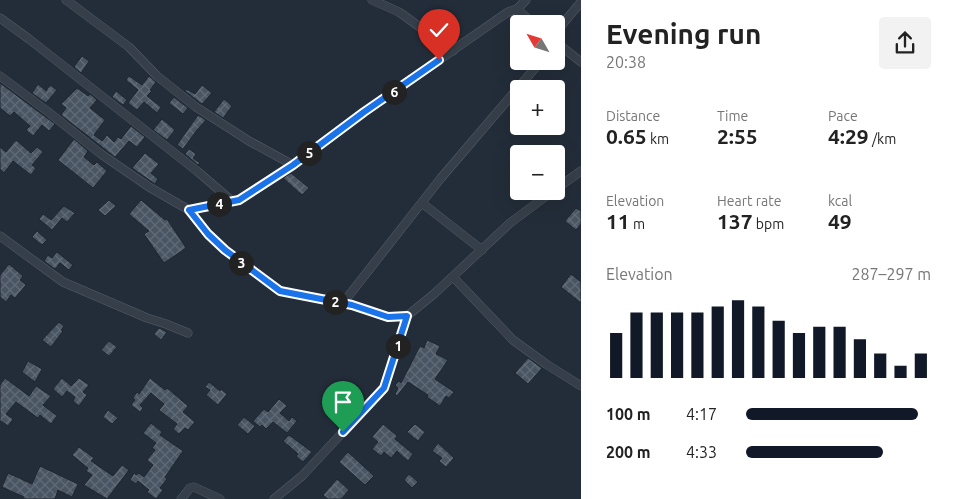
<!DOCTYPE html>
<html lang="en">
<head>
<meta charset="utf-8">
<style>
	body { margin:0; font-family:Ubuntu,sans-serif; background:#f2f2f2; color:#222; height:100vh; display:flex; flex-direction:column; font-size:19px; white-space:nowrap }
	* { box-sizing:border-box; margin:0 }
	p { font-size:16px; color:#767676 }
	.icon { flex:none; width:28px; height:28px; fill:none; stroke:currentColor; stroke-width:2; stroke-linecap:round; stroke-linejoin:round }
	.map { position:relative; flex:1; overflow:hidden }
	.side { display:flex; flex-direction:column; background:#fff; width:375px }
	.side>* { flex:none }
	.needle { width:32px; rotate:309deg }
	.buttons { position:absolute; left:510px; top:15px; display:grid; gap:10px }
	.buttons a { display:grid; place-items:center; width:55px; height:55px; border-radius:5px; background:#fff; box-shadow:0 5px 20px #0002; font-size:25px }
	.pin { position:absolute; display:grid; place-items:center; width:42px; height:42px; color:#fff; margin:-51px -21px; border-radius:50% 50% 50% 0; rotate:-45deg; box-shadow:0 0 5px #0007 }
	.pin .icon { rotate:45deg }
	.km { position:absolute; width:25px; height:25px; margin:-12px; border-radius:50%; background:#222; color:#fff; font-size:14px; line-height:25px; text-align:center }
	.round { display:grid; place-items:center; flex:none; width:52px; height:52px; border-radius:5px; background:#f2f2f2 }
	.overview { display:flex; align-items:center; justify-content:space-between; height:85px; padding:0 25px }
	h1 { font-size:28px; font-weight:700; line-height:38px }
	.figures { display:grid; grid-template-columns:repeat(3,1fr); gap:8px; height:85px; padding:5px 25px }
	.figures div { display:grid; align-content:center }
	.figures b { font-size:21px; font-weight:700 }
	.figures small { font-size:14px; font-weight:400 }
	.figures p { font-size:14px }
	.chart { height:140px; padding:10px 25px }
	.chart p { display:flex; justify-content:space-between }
	.chart svg { width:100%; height:90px; margin-top:5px; stroke:#111827; stroke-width:6 }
	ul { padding:0 25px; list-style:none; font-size:16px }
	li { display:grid; grid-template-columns:80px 60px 1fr; align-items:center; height:38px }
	li i { height:12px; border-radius:6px; background:#111827 }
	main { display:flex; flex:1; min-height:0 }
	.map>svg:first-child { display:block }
</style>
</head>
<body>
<main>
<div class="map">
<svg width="581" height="499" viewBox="0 0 581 499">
	<defs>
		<pattern id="building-cross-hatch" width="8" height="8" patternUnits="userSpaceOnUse" patternTransform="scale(1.25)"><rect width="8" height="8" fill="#495562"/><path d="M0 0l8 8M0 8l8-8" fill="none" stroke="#616b77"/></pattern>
	</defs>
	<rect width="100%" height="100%" fill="#232d39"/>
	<g fill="url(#building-cross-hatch)" stroke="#1d2630">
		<polygon points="82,56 89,61 81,73 74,67"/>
		<polygon points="129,76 142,85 149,76 156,82 150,90 152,91 147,96 161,107 157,113 144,102 137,110 128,103 138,90 126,80"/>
		<polygon points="0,83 55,124 49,131 42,125 33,136 26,130 30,126 14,112 10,116 0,108"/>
		<polygon points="38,84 46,91 50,85 57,90 46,103 32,93"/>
		<polygon points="202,85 212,93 202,104 185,91 186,89 195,94"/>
		<polygon points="77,88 88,96 90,94 97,100 90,108 105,120 94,135 102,141 107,135 114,142 118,137 121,139 131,126 145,137 137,147 129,141 115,157 61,115 66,108 61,104"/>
		<polygon points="116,91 127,100 123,105 112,97"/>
		<polygon points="174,97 188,108 183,114 169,103"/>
		<polygon points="224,99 232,106 223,118 214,112"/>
		<polygon points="198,115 206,120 197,130 183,149 177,145"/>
		<polygon points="162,119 175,130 167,140 153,130"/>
		<polygon points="74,139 88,151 84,157 94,165 97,162 107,171 93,188 58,160"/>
		<polygon points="16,140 31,153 37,147 43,152 32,165 36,168 31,175 13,161 4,173 0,169 0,147 6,152"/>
		<polygon points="189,149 196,154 193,158 200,163 198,165 185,154"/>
		<polygon points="145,153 159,164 151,173 158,179 155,184 132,168"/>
		<polygon points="291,173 309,188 302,195 283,178"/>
		<polygon points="109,200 116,206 105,216 98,210"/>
		<polygon points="141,200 165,220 167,219 186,248 164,263 144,234 149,231 129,214"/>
		<polygon points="64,206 75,213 67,222 62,218 52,230 39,219 43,214 51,220"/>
		<polygon points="576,208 581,211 581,224 576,230 565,221"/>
		<polygon points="37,231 47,240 42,245 32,237"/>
		<polygon points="57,252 73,265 69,270 60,263 55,269 44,261 48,255 52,258"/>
		<polygon points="9,264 23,276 20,280 26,285 15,298 11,295 6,302 0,297 0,275"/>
		<polygon points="571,274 581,282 581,303 561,287"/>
		<polygon points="59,322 64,326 61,330 63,331 51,347 42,340"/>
		<polygon points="159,328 167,332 161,340 154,334"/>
		<polygon points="427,340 440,346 436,354 448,360 435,379 454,392 449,398 446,396 440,406 427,397 428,395 408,382 397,396 395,394 398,388 395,385 399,381 401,383 420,346 424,348"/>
		<polygon points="109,341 117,347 109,356 101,350"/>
		<polygon points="528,358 542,368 528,384 515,373"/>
		<polygon points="28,361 42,369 35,382 22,372"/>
		<polygon points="5,378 29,396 36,386 51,396 43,405 57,416 51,424 40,415 38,418 16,402 6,414 13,419 8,426 1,421 0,422 0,385"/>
		<polygon points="62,378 71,386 79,378 89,385 83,392 87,395 79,406 73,401 75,397 67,391 62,397 53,389"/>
		<polygon points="150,378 165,390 167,388 188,406 183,412 195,422 188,430 185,428 179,434 173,429 177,424 159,410 164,404 151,393 140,405 143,408 140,412 131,405 135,400 133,398 137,392 139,394"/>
		<polygon points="209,382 220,391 221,389 227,394 218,405 206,395 210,390 205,387"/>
		<polygon points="279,399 287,406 280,413 289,421 292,417 297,421 287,433 273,422 266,429 262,425 260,427 253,421 264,409 268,412"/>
		<polygon points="108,410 118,418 112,424 103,417"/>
		<polygon points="244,417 255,426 248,434 237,425"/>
		<polygon points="151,423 162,432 160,435 183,451 165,477 167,479 160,488 163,490 156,499 147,492 149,490 138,481 136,484 130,480 134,473 136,475 139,473 144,477 153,465 147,460 155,450 152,448 156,443 143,433"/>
		<polygon points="383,424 397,436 395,439 413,454 408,461 397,451 391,458 384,452 381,456 372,449 378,442 372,437"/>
		<polygon points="415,424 425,432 418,441 407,432"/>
		<polygon points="289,435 312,452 303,462 296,456 298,454 283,441"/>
		<polygon points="438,443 454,458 446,467 439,461 442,458 432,451"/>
		<polygon points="79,447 94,458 91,461 113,476 122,465 129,470 107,499 84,485 92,475 86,471 88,468 72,455"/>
		<polygon points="348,452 374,476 365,485 339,462"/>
		<polygon points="40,466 78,484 72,497 58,490 55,499 23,499 24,497 2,487 8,473 32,484"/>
		<polygon points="409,474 418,482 412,488 404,480"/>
		<polygon points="337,479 349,490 341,499 328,499 323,495"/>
	</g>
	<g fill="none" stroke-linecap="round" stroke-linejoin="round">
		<defs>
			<g id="minor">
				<polyline points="66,0 129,47 157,76 196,107 249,141 293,165"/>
				<polyline points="372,0 399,12 453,51"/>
				<polyline points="517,9 534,24"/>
				<polyline points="0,18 29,39 197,171 232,201"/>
				<polyline points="556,32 581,2"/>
				<polyline points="556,42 581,62"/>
				<polyline points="0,76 47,111 101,154 149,187 189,210 208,234 225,250 280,291 352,305 388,317 407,316"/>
				<polyline points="556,189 581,171"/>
				<polyline points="422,203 482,250"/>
				<polyline points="189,210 239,200 293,165 364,112 508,12 517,9 526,0"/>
				<polyline points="0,236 63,282 147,318 166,324 188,333"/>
				<polyline points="453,277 513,340 546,364 581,386"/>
				<polyline points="343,303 441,178 541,61"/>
				<polyline points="181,499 190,488 194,487 220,499"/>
				<polyline points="274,499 302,476 384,388 407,316 434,294 510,223 553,191"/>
			</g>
		</defs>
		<use href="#minor" stroke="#545d67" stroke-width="9"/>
		<use href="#minor" stroke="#363f49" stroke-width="8"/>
	</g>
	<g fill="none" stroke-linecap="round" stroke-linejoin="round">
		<defs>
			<polyline id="route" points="343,432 384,388 407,316 388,317 352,305 280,291 225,250 208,234 189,210 239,200 293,165 364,112 439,60"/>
		</defs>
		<use href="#route" stroke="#fff" stroke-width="10"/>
		<use href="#route" stroke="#1a73e8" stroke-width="6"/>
	</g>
</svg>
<div class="buttons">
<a><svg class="needle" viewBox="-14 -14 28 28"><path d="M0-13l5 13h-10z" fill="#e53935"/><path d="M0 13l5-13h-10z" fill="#767676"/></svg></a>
<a>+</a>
<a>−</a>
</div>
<div class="pin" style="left:343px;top:432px;background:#1e9e55"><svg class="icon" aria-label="arrive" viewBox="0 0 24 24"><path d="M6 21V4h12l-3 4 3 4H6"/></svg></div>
<div class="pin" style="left:439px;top:60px;background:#d93025"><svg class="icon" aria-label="check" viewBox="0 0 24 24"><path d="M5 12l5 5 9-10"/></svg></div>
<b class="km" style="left:398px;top:346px">1</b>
<b class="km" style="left:335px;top:302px">2</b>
<b class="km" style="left:241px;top:263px">3</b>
<b class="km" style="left:219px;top:204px">4</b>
<b class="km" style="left:309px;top:153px">5</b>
<b class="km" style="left:394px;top:92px">6</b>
</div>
<section class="side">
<div class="overview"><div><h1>Evening run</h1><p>20:38</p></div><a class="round"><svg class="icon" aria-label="share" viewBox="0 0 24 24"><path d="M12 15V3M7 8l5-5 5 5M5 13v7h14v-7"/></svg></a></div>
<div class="figures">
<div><p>Distance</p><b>0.65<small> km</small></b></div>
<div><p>Time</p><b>2:55</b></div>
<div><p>Pace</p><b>4:29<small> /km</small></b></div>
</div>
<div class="figures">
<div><p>Elevation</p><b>11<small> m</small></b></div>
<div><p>Heart rate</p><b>137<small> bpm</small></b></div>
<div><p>kcal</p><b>49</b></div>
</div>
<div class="chart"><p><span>Elevation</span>287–297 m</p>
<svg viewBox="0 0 160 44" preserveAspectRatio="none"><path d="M5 44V22M15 44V12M25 44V12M35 44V12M45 44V12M55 44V9M65 44V6M75 44V9M85 44V16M95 44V22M105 44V19M115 44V19M125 44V25M135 44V32M145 44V38M155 44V32"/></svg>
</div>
<ul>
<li><b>100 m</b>4:17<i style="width:93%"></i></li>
<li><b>200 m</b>4:33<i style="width:74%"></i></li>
</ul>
</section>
</main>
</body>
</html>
